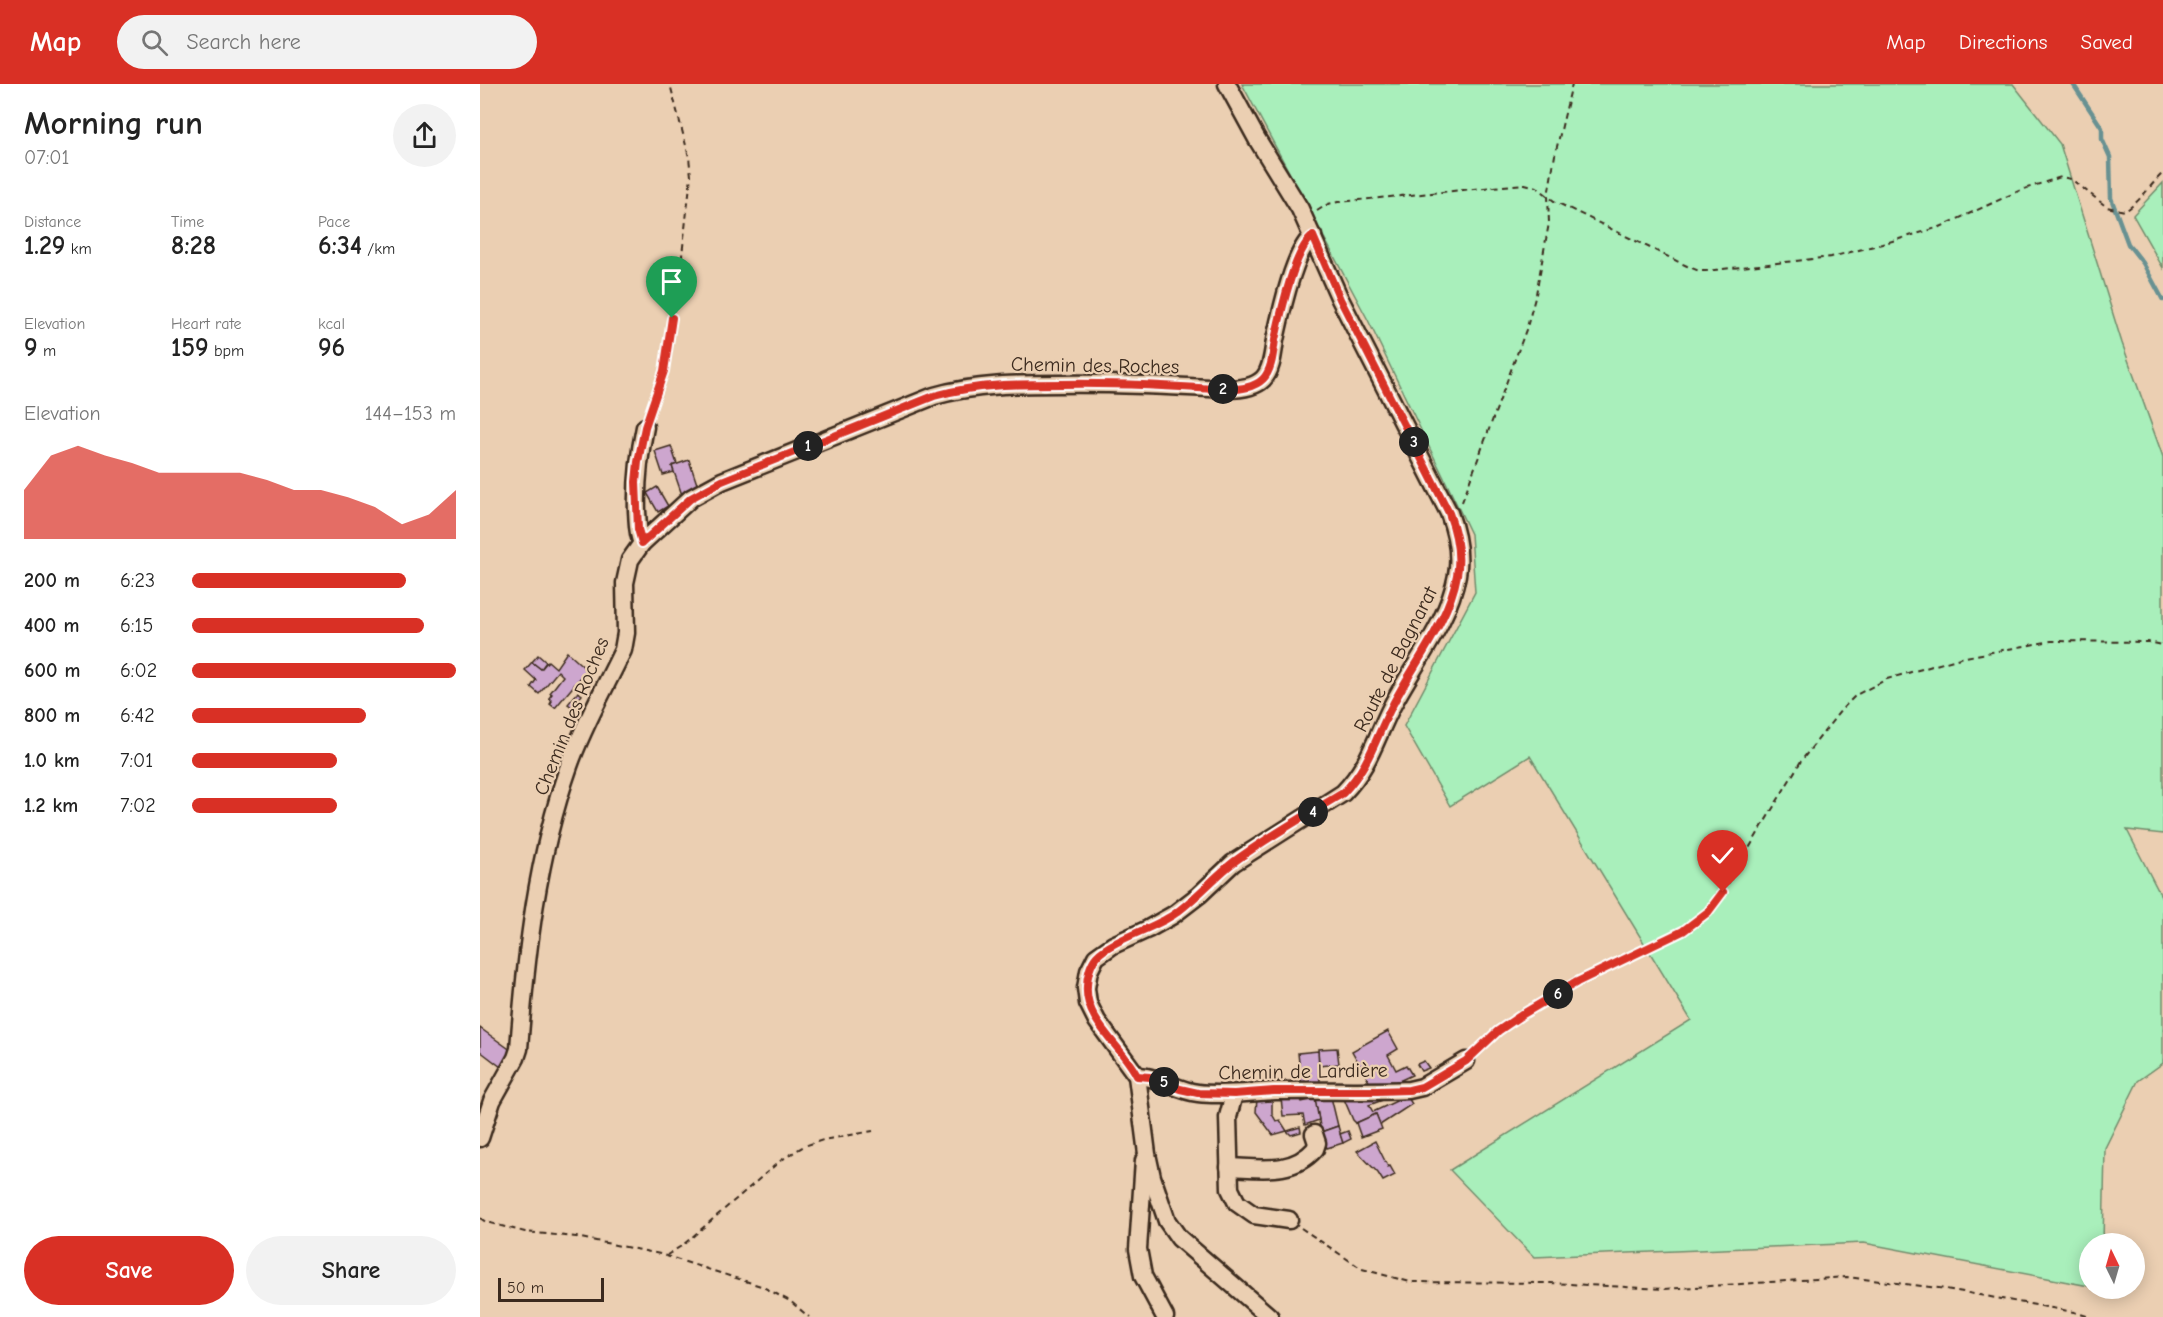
<!DOCTYPE html>
<html lang="en">
<head>
<meta charset="utf-8">
<style>
	body { margin:0; font-family:"Comic Neue",sans-serif; background:#f2f2f2; color:#222; height:100vh; display:flex; flex-direction:column; font-size:22px; white-space:nowrap }
	* { box-sizing:border-box; margin:0 }
	p { font-size:20px; color:#767676 }
	.icon { flex:none; width:33px; height:33px; fill:none; stroke:currentColor; stroke-width:2; stroke-linecap:round; stroke-linejoin:round }
	.map { position:relative; flex:1; overflow:hidden }
	.details { display:flex; flex-direction:column; background:#fff; width:480px }
	.details>* { flex:none }
	.needle { width:39px; rotate:355deg }
	.controls { position:absolute; left:1599px; top:1149px; display:grid; gap:12px }
	.controls a { display:grid; place-items:center; width:66px; height:66px; border-radius:50%; background:#fff; box-shadow:0 3px 15px #0003; font-size:30px }
	.scale { position:absolute; left:18px; bottom:15px; width:106px; box-sizing:border-box; padding-left:6px; border:3px solid #3b2a1e; border-top:0; font-size:16px; line-height:21px; white-space:nowrap; color:#3b2a1e; -webkit-text-stroke:4px #ebcfb2; paint-order:stroke }
	.pin { position:absolute; display:grid; place-items:center; width:51px; height:51px; color:#fff; margin:-62px -26px; border-radius:50% 50% 50% 0; rotate:-45deg; box-shadow:0 0 6px #0007 }
	.pin .icon { rotate:45deg }
	.km { position:absolute; width:30px; height:30px; margin:-15px; border-radius:50%; background:#222; color:#fff; font-size:16px; line-height:30px; text-align:center }
	.round { display:grid; place-items:center; flex:none; width:63px; height:63px; border-radius:32px; background:#f2f2f2 }
	.headline { display:flex; align-items:center; justify-content:space-between; height:102px; padding:0 24px }
	h1 { font-size:33px; font-weight:700; line-height:45px }
	.stats { display:grid; grid-template-columns:repeat(3,1fr); gap:9px; height:102px; padding:6px 24px }
	.stats div { display:grid; align-content:center }
	.stats b { font-size:26px; font-weight:700 }
	.stats small { font-size:16px; font-weight:400 }
	.stats p { font-size:16px }
	.chart { height:168px; padding:12px 24px }
	.chart p { display:flex; justify-content:space-between }
	.chart svg { width:100%; height:108px; margin-top:6px; fill:#d93025; opacity:.7 }
	.primary-button { display:flex; gap:12px; margin-top:auto; padding:12px 24px }
	.primary-button a { flex:1; height:69px; border-radius:36px; background:#d93025; color:#fff; font-size:24px; font-weight:700; line-height:69px; text-align:center }
	.primary-button a+a { background:#f2f2f2; color:#222 }
	ul { padding:0 24px; list-style:none; font-size:20px }
	li { display:grid; grid-template-columns:96px 72px 1fr; align-items:center; height:45px }
	li i { height:15px; border-radius:8px; background:#d93025 }
	header { display:flex; align-items:center; gap:36px; box-sizing:border-box; height:84px; padding:0 30px; background:#d93025; color:#fff }
	header strong { font-size:28px }
	nav { display:flex; gap:33px; margin-inline-start:auto; font-size:21px }
	.search { width:420px; height:54px; background:#f2f2f2; display:flex; align-items:center; gap:15px; box-sizing:border-box; padding:0 21px; border-radius:33px; color:#767676; font-size:22px }
	main { display:flex; flex:1; min-height:0 }
	.map>svg:first-child { display:block }
</style>
</head>
<body>
<header>
<strong>Map</strong>
<div class="search"><svg class="icon" aria-label="search" viewBox="0 0 24 24"><circle cx="10" cy="10" r="6"/><path d="M15 15l6 6"/></svg>Search here</div>
<nav><a>Map</a><a>Directions</a><a>Saved</a></nav>
</header>
<main>
<section class="details">
<div class="headline"><div><h1>Morning run</h1><p>07:01</p></div><a class="round"><svg class="icon" aria-label="share" viewBox="0 0 24 24"><path d="M12 15V3M7 8l5-5 5 5M5 13v7h14v-7"/></svg></a></div>
<div class="stats">
<div><p>Distance</p><b>1.29<small> km</small></b></div>
<div><p>Time</p><b>8:28</b></div>
<div><p>Pace</p><b>6:34<small> /km</small></b></div>
</div>
<div class="stats">
<div><p>Elevation</p><b>9<small> m</small></b></div>
<div><p>Heart rate</p><b>159<small> bpm</small></b></div>
<div><p>kcal</p><b>96</b></div>
</div>
<div class="chart"><p><span>Elevation</span>144–153 m</p>
<svg viewBox="0 0 160 44" preserveAspectRatio="none"><path d="M0 44V24L10 10L20 6L30 10L40 13L50 17L60 17L70 17L80 17L90 20L100 24L110 24L120 27L130 31L140 38L150 34L160 24V44z"/></svg>
</div>
<ul>
<li><b>200 m</b>6:23<i style="width:81%"></i></li>
<li><b>400 m</b>6:15<i style="width:88%"></i></li>
<li><b>600 m</b>6:02<i style="width:100%"></i></li>
<li><b>800 m</b>6:42<i style="width:66%"></i></li>
<li><b>1.0 km</b>7:01<i style="width:55%"></i></li>
<li><b>1.2 km</b>7:02<i style="width:55%"></i></li>
</ul>
<div class="primary-button"><a>Save</a><a>Share</a></div>
</section>
<div class="map">
<svg width="1683" height="1233" viewBox="0 0 1683 1233">
	<rect width="100%" height="100%" fill="#ebcfb2"/>
	<filter id="ink" filterUnits="userSpaceOnUse"><feTurbulence type="fractalNoise" baseFrequency=".0167" numOctaves="2"/><feDisplacementMap in="SourceGraphic" scale="12" xChannelSelector="R" yChannelSelector="G"/><feConvolveMatrix kernelMatrix="1 2 1 2 8 2 1 2 1" color-interpolation-filters="sRGB"/></filter>
	<g filter="url(#ink)">
		<g fill="#a9efbb" stroke="#728c6c" stroke-width="1.5">
			<polygon points="762,0 1533,0 1580,60 1642,259 1683,373 1683,750 1647,746 1683,816 1683,979 1658,997 1625,1064 1623,1159 1610,1160 1609,1202 1384,1159 1054,1173 970,1086 1211,936 1050,672 970,722 924,642 995,508 991,450 888,236"/>
			<polygon points="1683,99 1683,184 1653,131"/>
		</g>
		<g fill="none" stroke-linecap="round" stroke-linejoin="round">
			<polyline stroke="#679192" stroke-width="4.5" points="1593,0 1622,44 1622,55 1630,73 1631,114 1648,160 1663,179 1683,216"/>
		</g>
		<g fill="#cda6ce" stroke="#3b2a1e" stroke-width="1.5">
			<polygon points="191,362 197,380 192,382 194,388 183,391 175,367"/>
			<polygon points="209,376 218,403 202,411 192,382"/>
			<polygon points="177,403 188,422 178,428 167,409"/>
			<polygon points="87,568 107,586 75,624 70,620 72,617 69,614 72,610 70,609 83,592 78,587 59,610 51,603 56,596 45,586 52,578 61,585 68,577 76,584"/>
			<polygon points="58,571 66,578 61,585 52,578"/>
			<polygon points="98,608 102,611 92,623 88,620"/>
			<polygon points="93,630 99,633 96,638 90,634"/>
			<polygon points="0,944 32,967 25,986 0,967"/>
			<polygon points="908,947 918,965 908,971 916,986 926,981 932,991 919,997 921,1003 891,1001 872,967"/>
			<polygon points="857,964 859,980 839,982 838,965"/>
			<polygon points="838,967 840,998 821,999 818,969"/>
			<polygon points="944,977 949,984 941,987 937,980"/>
			<polygon points="883,1010 905,1010 906,1015 889,1021 893,1028 927,1012 932,1020 900,1041 896,1030 876,1039 873,1036 864,1015"/>
			<polygon points="851,1013 858,1042 841,1048 835,1015"/>
			<polygon points="777,1014 792,1014 792,1030 796,1037 800,1036 807,1047 793,1051 776,1028"/>
			<polygon points="801,1014 821,1016 822,1018 835,1015 839,1036 825,1041 823,1031 803,1032"/>
			<polygon points="896,1030 902,1045 881,1053 876,1039"/>
			<polygon points="858,1042 863,1059 847,1064 841,1048"/>
			<polygon points="820,1043 821,1048 811,1051 807,1047"/>
			<polygon points="868,1047 871,1055 863,1059 860,1050"/>
			<polygon points="895,1057 908,1083 910,1082 915,1091 903,1097 898,1089 877,1067"/>
		</g>
		<g fill="none" stroke-linecap="round" stroke-linejoin="round">
			<defs>
				<g id="minor">
					<path d="M 747,0 L 777,55 L 820,125 L 860,215 L 969,429 C 976,448 981,470 977,491 C 969,537 933,581 912,622 C 895,655 890,681 863,709 L 753,779 L 719,811 L 693,831 L 668,845 L 633,861 L 616,873 L 609,887 L 606,904 L 608,919 L 617,937 L 657,992 L 667,1070 L 672,1093 L 687,1137 L 699,1154 L 790,1233"/>
					<path d="M 162,459 C 157,449 158,438 157,427 C 156,397 159,371 165,343"/>
					<path d="M 657,992 C 679,992 697,1007 718,1009 C 744,1012 770,1008 796,1007 C 840,1006 885,1008 929,1006 L 942,1003 L 986,977"/>
					<polyline points="754,1010 748,1033 750,1105 757,1119 774,1131 809,1136"/>
					<path d="M 0,1054 L 12,1017 L 36,974 L 39,965 C 46,869 57,773 89,682 C 103,642 125,604 143,566 L 146,549 L 145,499 L 150,476 L 162,459 L 211,414 L 242,397 L 454,312 C 496,300 538,300 582,300 C 637,299 692,302 747,305 C 759,305 774,304 783,295 C 792,286 793,269 795,256 C 800,233 814,165 833,152"/>
					<polyline points="664,1076 658,1165 663,1192 685,1233"/>
					<path d="M 749,1083 C 780,1084 812,1091 835,1065 L 837,1059 L 834,1050"/>
				</g>
			</defs>
			<use href="#minor" stroke="#3b2a1e" stroke-width="21"/>
			<g stroke="#3b2a1e" stroke-width="2" stroke-dasharray="6 4.5" stroke-linecap="butt">
				<path d="M 837,127 L 848,120 L 858,118 L 1045,100 L 1057,103 L 1074,117 L 1207,182 L 1219,187 L 1225,187 L 1351,173 L 1402,160 L 1460,143 L 1541,106 L 1581,93 L 1591,95 L 1627,123 L 1645,127 C 1660,118 1670,101 1683,89"/>
				<polyline points="169,329 184,287 201,180 211,92 209,73 190,0"/>
				<polyline points="982,418 1047,243 1056,210 1069,139 1068,112 1075,71 1092,0"/>
				<path d="M 998,966 C 1028,938 1063,915 1100,897 C 1141,877 1192,860 1226,830 C 1233,824 1238,815 1243,808 L 1321,677 L 1361,626 L 1376,611 L 1407,595 L 1480,574 L 1571,557 L 1668,558 L 1683,561"/>
				<polyline points="0,1134 6,1138 45,1148 96,1153 180,1170 281,1202 310,1217 329,1233"/>
				<polyline points="821,1144 882,1185 930,1198 1070,1199 1184,1205 1367,1193 1466,1205 1594,1228 1610,1233"/>
				<polyline points="187,1171 203,1161 300,1077 324,1062 343,1056 393,1047"/>
			</g>
			<use href="#minor" stroke="#ebcfb2" stroke-width="16"/>
		</g>
	</g>
	<g fill="none" stroke-linecap="round" stroke-linejoin="round" filter="url(#ink)">
		<defs>
			<path id="route" d="M 192,234 L 184,287 L 165,343 L 158,378 L 156,398 L 158,445 L 162,459 L 211,414 L 242,397 L 454,312 C 496,300 538,300 582,300 C 637,299 692,302 747,306 C 759,305 774,304 783,295 C 792,286 793,269 795,256 C 800,233 814,165 833,152 L 860,215 L 969,429 C 976,448 981,470 977,491 C 969,537 933,581 912,622 C 895,655 890,681 863,709 C 827,731 789,752 755,777 C 733,794 716,815 693,831 C 672,845 632,856 617,872 C 610,880 607,893 607,902 C 604,937 643,963 657,992 L 670,993 L 700,1005 L 718,1009 L 754,1010 L 794,1007 L 897,1007 L 929,1006 L 942,1003 L 986,977 L 1018,947 L 1043,930 L 1097,898 L 1203,847 L 1228,828 L 1243,808"/>
		</defs>
		<use href="#route" stroke="#fff" stroke-width="12"/>
		<use href="#route" stroke="#d93025" stroke-width="8"/>
	</g>
	<g text-anchor="middle" stroke-width="4.5" stroke-linejoin="round" paint-order="stroke">
		<g font-size="20" fill="#3b2a1e" stroke="#ebcfb2">
			<text transform="translate(615 281) rotate(1)" y="7">Chemin des Roches</text>
			<text transform="translate(915 575) rotate(-63)" y="7">Route de Bagnarat</text>
			<text transform="translate(91 632) rotate(-68)" y="7">Chemin des Roches</text>
			<text transform="translate(823 987) rotate(-1)" y="7">Chemin de Lardière</text>
		</g>
	</g>
</svg>
<div class="controls">
<a><svg class="needle" viewBox="-14 -14 28 28"><path d="M0-13l5 13h-10z" fill="#e53935"/><path d="M0 13l5-13h-10z" fill="#767676"/></svg></a>
</div>
<div class="scale">50 m</div>
<div class="pin" style="left:192px;top:234px;background:#1e9e55"><svg class="icon" aria-label="arrive" viewBox="0 0 24 24"><path d="M6 21V4h12l-3 4 3 4H6"/></svg></div>
<div class="pin" style="left:1243px;top:808px;background:#d93025"><svg class="icon" aria-label="check" viewBox="0 0 24 24"><path d="M5 12l5 5 9-10"/></svg></div>
<b class="km" style="left:328px;top:362px">1</b>
<b class="km" style="left:743px;top:305px">2</b>
<b class="km" style="left:934px;top:358px">3</b>
<b class="km" style="left:833px;top:728px">4</b>
<b class="km" style="left:684px;top:998px">5</b>
<b class="km" style="left:1078px;top:910px">6</b>
</div>
</main>
</body>
</html>
